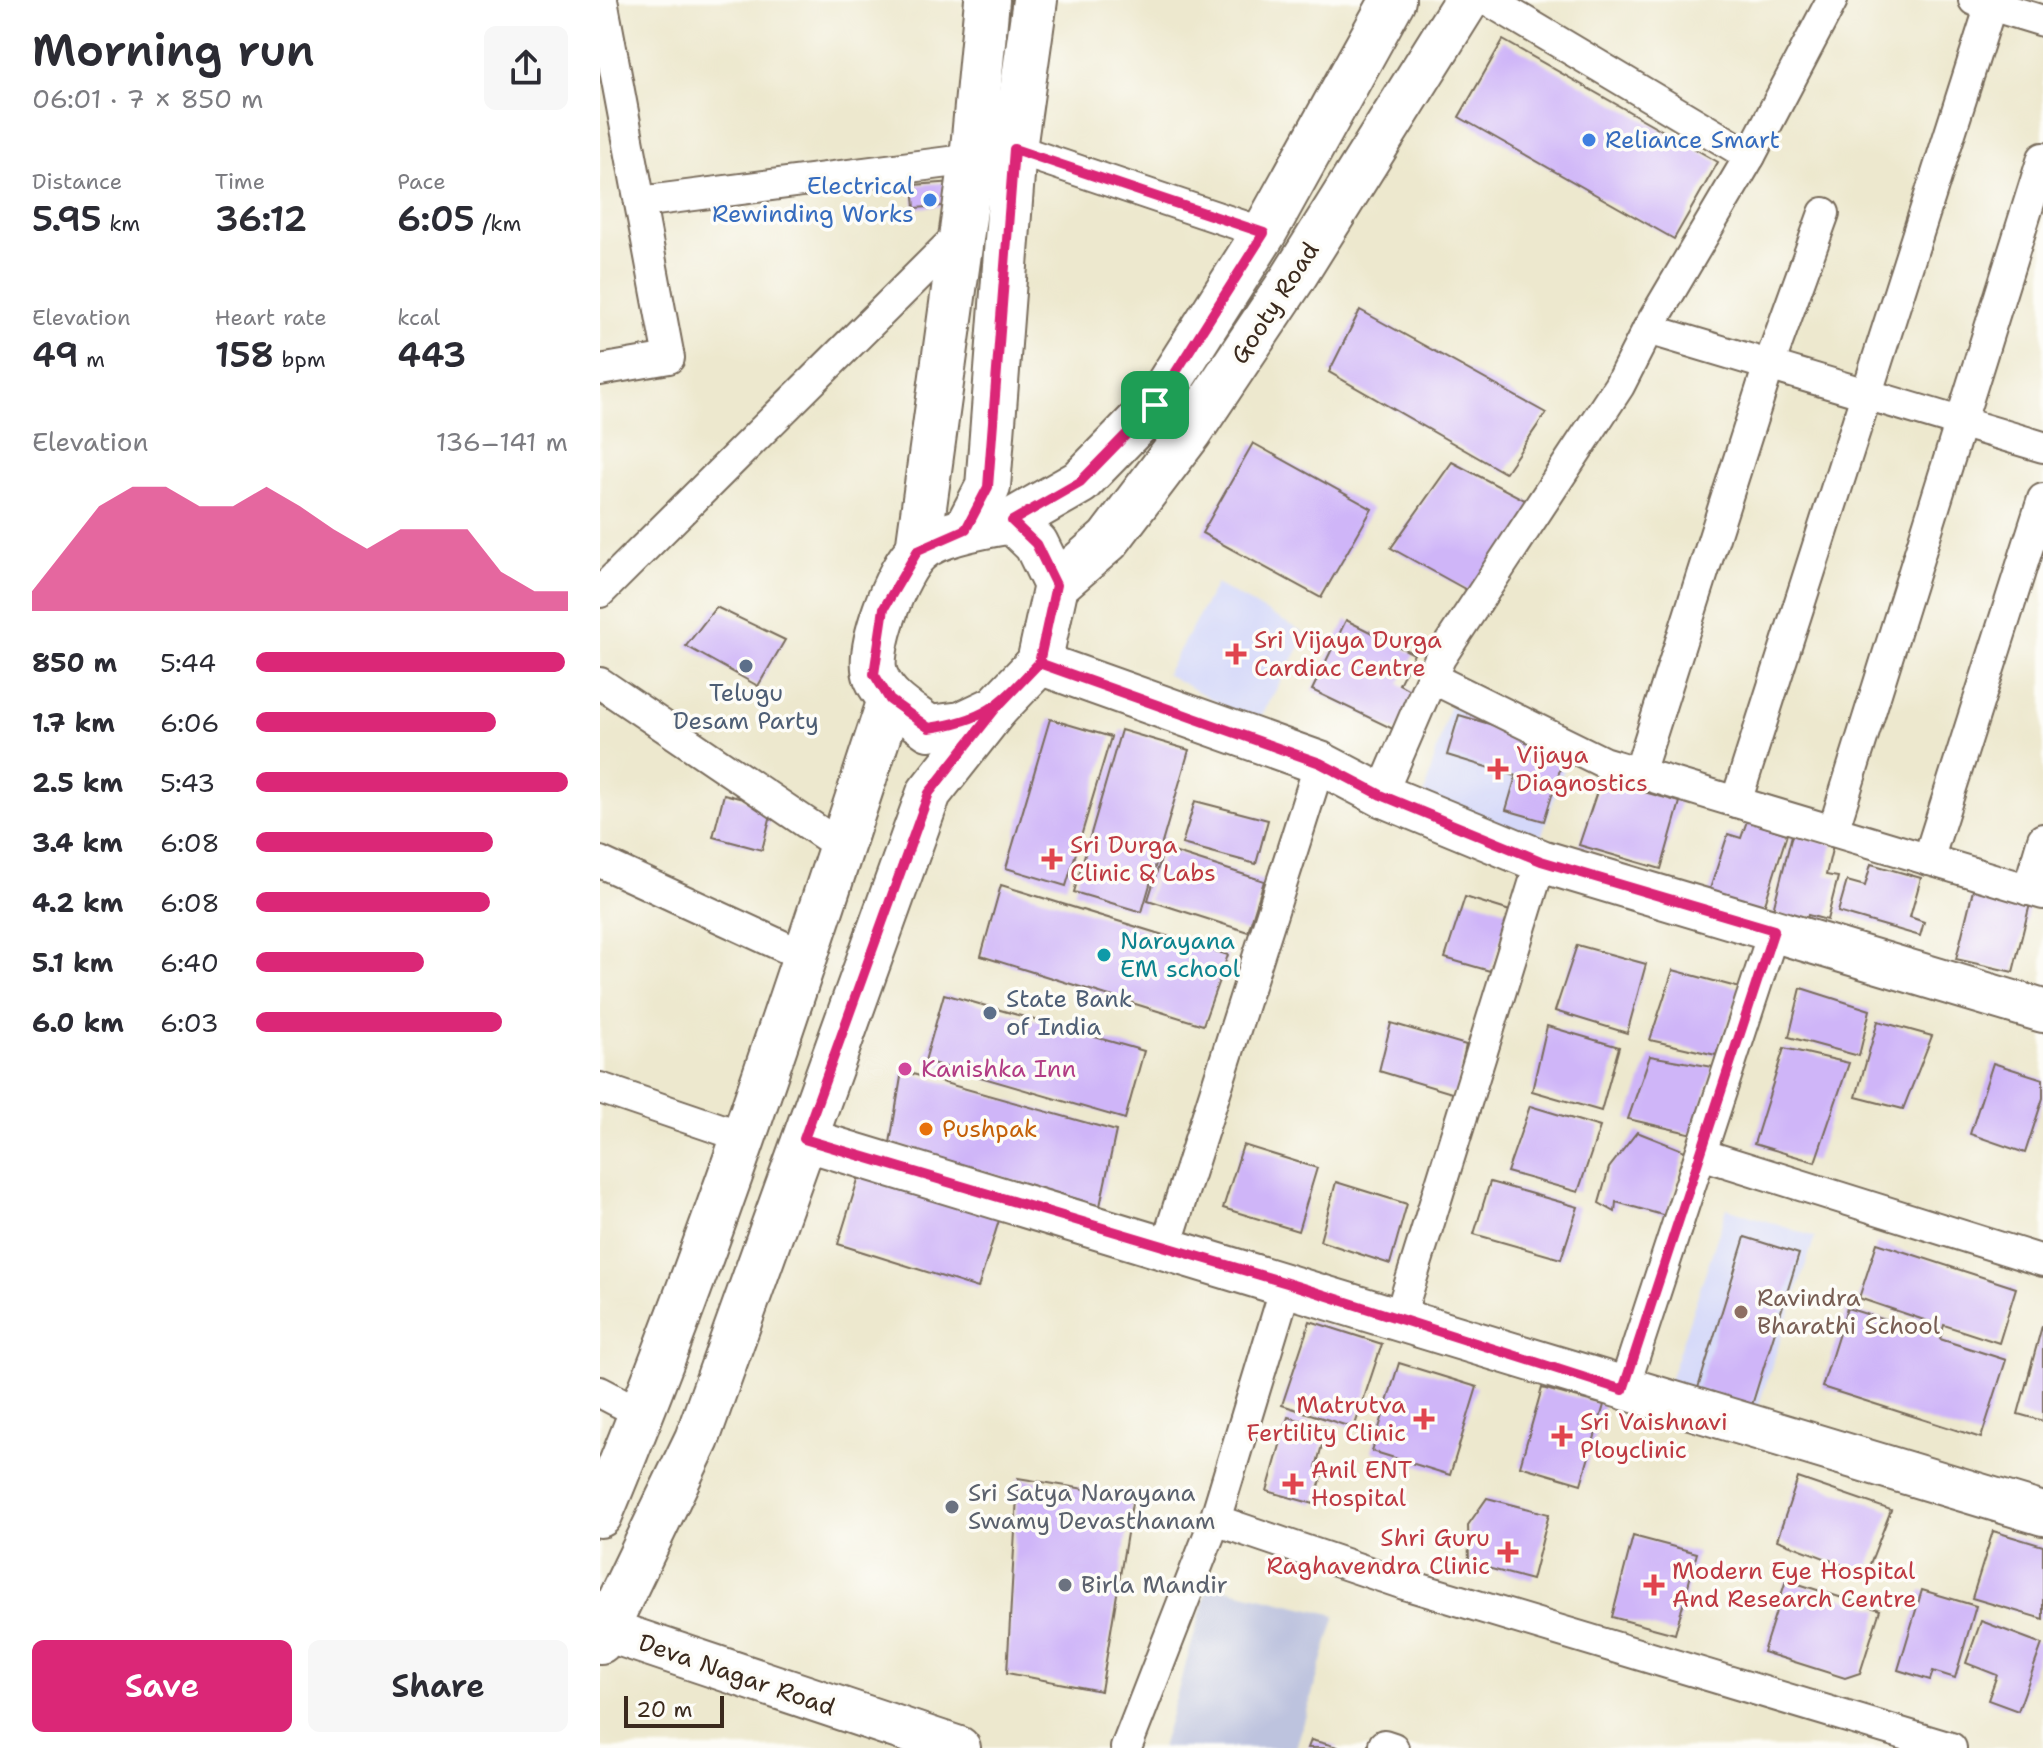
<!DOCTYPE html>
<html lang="en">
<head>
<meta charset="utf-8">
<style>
	body { margin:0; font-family:"Shantell Sans",sans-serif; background:#f7f7f7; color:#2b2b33; height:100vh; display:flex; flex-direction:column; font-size:30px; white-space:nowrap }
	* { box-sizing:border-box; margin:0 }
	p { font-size:26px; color:#7c7c81 }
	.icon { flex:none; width:44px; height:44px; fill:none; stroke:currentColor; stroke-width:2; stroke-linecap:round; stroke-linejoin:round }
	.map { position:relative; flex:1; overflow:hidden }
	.side { display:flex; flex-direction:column; background:#fff; width:600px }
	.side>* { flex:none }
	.scale { position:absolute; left:24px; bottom:20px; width:100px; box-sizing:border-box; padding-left:8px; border:4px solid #3b2a1e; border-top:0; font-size:22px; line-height:28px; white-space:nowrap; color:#3b2a1e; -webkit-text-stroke:6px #fdfcf7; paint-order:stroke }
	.pin { position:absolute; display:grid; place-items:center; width:68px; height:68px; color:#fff; margin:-34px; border-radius:16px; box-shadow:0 4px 12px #0006 }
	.round { display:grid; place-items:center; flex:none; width:84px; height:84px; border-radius:12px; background:#f7f7f7 }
	.head { display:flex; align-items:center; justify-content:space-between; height:136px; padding:0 32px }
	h1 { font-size:44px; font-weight:600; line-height:60px }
	.figures { display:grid; grid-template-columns:repeat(3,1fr); gap:12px; height:136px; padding:8px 32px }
	.figures div { display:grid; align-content:center }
	.figures b { font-size:34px; font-weight:600 }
	.figures small { font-size:22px; font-weight:400 }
	.figures p { font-size:22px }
	.chart { height:224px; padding:16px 32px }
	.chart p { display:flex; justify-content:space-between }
	.chart svg { width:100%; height:144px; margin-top:8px; fill:#db2777; opacity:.7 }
	.action { display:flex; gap:16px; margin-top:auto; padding:16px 32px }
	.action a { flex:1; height:92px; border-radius:12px; background:#db2777; color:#fff; font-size:32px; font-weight:600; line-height:92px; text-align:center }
	.action a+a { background:#f7f7f7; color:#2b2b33 }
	ul { padding:0 32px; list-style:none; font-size:26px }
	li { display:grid; grid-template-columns:128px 96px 1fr; align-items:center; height:60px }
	li i { height:20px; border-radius:10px; background:#db2777 }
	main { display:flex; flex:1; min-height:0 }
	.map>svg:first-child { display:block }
</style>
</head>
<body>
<main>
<section class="side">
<div class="head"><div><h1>Morning run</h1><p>06:01 · 7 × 850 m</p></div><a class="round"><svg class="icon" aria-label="share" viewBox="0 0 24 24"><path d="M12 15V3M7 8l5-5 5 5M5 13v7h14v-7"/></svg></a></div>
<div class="figures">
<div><p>Distance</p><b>5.95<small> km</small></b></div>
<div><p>Time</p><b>36:12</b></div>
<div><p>Pace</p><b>6:05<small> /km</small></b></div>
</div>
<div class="figures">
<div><p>Elevation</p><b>49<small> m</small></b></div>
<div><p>Heart rate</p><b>158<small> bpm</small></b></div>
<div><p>kcal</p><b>443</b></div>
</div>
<div class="chart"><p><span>Elevation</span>136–141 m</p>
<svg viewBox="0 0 160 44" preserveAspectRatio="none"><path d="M0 44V38L10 25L20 12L30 6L40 6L50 12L60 12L70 6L80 12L90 19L100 25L110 19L120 19L130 19L140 32L150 38L160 38V44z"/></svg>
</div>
<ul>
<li><b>850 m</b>5:44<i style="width:99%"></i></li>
<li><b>1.7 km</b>6:06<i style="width:77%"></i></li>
<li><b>2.5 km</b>5:43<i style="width:100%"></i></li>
<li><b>3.4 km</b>6:08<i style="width:76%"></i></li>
<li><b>4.2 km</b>6:08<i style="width:75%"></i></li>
<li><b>5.1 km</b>6:40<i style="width:54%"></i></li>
<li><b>6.0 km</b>6:03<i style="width:79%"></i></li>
</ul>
<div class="action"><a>Save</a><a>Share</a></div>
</section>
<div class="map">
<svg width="1443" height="1748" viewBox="0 0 1443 1748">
	<rect width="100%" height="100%" fill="#fdfcf7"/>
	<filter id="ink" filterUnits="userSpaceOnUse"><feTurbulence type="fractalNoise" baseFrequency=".0125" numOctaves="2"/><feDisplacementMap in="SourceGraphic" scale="16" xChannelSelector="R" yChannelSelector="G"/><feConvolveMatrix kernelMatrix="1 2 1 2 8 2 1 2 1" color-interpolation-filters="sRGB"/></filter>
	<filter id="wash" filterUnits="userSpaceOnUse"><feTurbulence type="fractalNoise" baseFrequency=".006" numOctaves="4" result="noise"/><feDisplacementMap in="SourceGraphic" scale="32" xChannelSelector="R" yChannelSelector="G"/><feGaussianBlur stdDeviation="1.8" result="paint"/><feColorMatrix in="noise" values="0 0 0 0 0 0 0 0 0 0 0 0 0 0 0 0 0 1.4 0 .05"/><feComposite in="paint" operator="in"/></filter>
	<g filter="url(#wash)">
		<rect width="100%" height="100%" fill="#ede8ce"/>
		<g fill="#d4d8f9">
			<polygon points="616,584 707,634 657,724 566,674"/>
			<polygon points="850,704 975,737 940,840 822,802"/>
			<polygon points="1127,1208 1215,1237 1155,1416 1067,1387"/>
		</g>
		<polygon fill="#bdc3de" points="609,1585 736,1615 696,1748 561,1748"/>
		<g id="blocks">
			<g fill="#cfb5f8">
				<polygon points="903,40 1118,162 1074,239 859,117"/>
				<polygon points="355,182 358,205 315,208 313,185"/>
				<polygon points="760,310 946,413 905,473 729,372"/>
				<polygon points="653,443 772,509 721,598 602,533"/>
				<polygon points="852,462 940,508 883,599 791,548"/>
				<polygon points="116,607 185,640 158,686 86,646"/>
				<polygon points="746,620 814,654 799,684 815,693 797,731 712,690"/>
				<polygon points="859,715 967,747 944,821 906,810 916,776 847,755"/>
				<polygon points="450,719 511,737 466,886 406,868"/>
				<polygon points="521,730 589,750 542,912 474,892"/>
				<polygon points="1001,780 1080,802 1061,869 979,845"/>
				<polygon points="124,794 173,807 162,850 113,837"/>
				<polygon points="595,801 668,820 656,864 582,844"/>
				<polygon points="1147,821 1187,834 1161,916 1107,898 1128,834 1141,838"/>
				<polygon points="1192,835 1233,845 1226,875 1238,877 1227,920 1208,915 1206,922 1172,913"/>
				<polygon points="564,849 664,881 648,932 548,900"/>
				<polygon points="1271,864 1321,878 1310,917 1324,922 1320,936 1238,912 1247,881 1265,886"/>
				<polygon points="1375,882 1432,896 1413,972 1356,959"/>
				<polygon points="401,885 628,955 603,1025 381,956"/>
				<polygon points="865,897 910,911 890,971 845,958"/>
				<polygon points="977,945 1046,964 1027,1033 955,1011"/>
				<polygon points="1073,970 1140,988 1116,1055 1050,1040"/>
				<polygon points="1201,988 1270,1010 1259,1056 1189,1037"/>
				<polygon points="344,994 544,1051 525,1119 325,1061"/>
				<polygon points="1278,1021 1332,1036 1303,1109 1256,1097"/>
				<polygon points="791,1023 866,1045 855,1094 779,1071"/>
				<polygon points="947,1026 1019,1047 1001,1111 932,1091"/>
				<polygon points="1184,1048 1249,1063 1215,1162 1154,1144"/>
				<polygon points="1050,1056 1113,1067 1093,1134 1028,1119"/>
				<polygon points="1393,1063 1443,1079 1443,1098 1425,1153 1370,1134"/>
				<polygon points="302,1071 516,1131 500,1206 290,1143"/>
				<polygon points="930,1106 1000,1127 978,1192 907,1172"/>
				<polygon points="1037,1132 1085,1151 1066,1216 1016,1202 1015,1212 999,1203 1009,1168"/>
				<polygon points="643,1145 717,1168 698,1231 623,1208"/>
				<polygon points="261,1170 401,1214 378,1288 238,1244"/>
				<polygon points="736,1182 807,1204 790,1264 720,1241"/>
				<polygon points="890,1182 978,1207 961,1259 874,1234"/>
				<polygon points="1145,1237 1199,1254 1152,1405 1098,1388"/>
				<polygon points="1277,1243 1416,1288 1399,1343 1344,1325 1340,1339 1406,1360 1381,1438 1222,1387 1247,1308 1327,1333 1330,1322 1259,1298"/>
				<polygon points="710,1321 782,1344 754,1428 682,1405"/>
				<polygon points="1442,1326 1443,1326 1443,1421 1418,1414"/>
				<polygon points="799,1363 877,1387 850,1475 772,1451"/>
				<polygon points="942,1388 1004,1405 981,1484 920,1466"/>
				<polygon points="688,1417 727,1427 716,1467 724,1469 714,1504 667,1491"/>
				<polygon points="418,1478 533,1497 501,1691 407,1673"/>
				<polygon points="1198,1478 1291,1510 1266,1574 1177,1540"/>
				<polygon points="887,1498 949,1514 932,1580 869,1563 868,1525"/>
				<polygon points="1393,1531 1443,1546 1443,1619 1372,1598"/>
				<polygon points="1033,1536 1097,1553 1075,1634 1012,1617"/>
				<polygon points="1186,1580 1280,1610 1260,1673 1245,1678 1163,1652"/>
				<polygon points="1322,1590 1376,1606 1355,1678 1333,1671 1330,1680 1298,1670"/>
				<polygon points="1381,1621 1442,1644 1418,1711 1388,1700 1397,1675 1366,1663"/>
				<polygon points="711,1740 738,1747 738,1748 708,1748"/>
			</g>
		</g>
	</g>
	<g filter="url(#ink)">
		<use href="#blocks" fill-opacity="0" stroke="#796c5c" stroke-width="2"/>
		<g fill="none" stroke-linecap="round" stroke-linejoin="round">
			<defs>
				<g id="street">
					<polyline points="1374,0 1443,21"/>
					<polyline points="414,149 664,233"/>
					<polyline points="1150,156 1232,0"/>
					<polyline points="40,202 372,159"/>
					<polyline points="1048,329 1443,447"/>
					<polyline points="0,370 69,358 2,0"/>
					<polyline points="0,592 362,232"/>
					<polyline points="832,678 1003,762 1443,894"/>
					<polyline points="0,683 242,847"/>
					<polyline points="1039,773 1169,365 1224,213"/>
					<polyline points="781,795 840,658 1019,386 1048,329 1150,156 888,0"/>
					<polyline points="1136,802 1391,5"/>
					<polyline points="1233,831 1443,158"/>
					<polyline points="1328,860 1443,499"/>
					<polyline points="0,862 206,957"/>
					<polyline points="1428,890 1443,839"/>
					<polyline points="0,1088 141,1136"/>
					<polyline points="1101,1154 1443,1261"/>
					<polyline points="566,1246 720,763"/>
					<polyline points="799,1319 941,861"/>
					<polyline points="1023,1390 1174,930"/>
					<polyline points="0,1392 42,1414"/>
					<polyline points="615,1520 804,1584 1351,1748"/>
					<polyline points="784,1745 793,1748"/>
					<polyline points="526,1748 615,1520 687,1283"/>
				</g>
				<g id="secondary">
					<polyline points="439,663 720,763 781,795 941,861 1443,1011"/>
					<path d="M 204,1139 C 618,1262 1029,1392 1443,1514"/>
					<polyline points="6,1630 359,1748"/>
				</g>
				<g id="primary">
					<polyline points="412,521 480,482 555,405 664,233 793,0"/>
					<path d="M 412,521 L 436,544 L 456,585 L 439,663 L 396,708 L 362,724 L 329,728 C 309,713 286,701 276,677 C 265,651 297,569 318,551 C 336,534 387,525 412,521 Z"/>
					<polyline points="366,529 388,487 414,149 435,0"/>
					<polyline points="318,550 372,159 387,0"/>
					<polyline points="456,585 508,540 590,432 693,278 867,0"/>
					<path d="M 0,1515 C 111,1250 200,973 290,700"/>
					<polyline points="0,1641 97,1439 329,793 396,708"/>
				</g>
			</defs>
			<use href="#street" stroke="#796c5c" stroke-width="34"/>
			<use href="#secondary" stroke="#796c5c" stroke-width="46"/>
			<use href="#primary" stroke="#796c5c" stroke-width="48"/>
			<use href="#street" stroke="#fff" stroke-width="30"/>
			<use href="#secondary" stroke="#fff" stroke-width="42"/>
			<use href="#primary" stroke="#fff" stroke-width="44"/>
		</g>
	</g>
	<g fill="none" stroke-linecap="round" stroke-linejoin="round" filter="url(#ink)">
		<defs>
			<path id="route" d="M 555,405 L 480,482 L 412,521 L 436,544 L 456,585 L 439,663 L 396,708 L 329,793 L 204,1139 L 687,1283 L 1023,1390 L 1174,930 L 941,861 L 781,795 L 720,763 L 439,663 C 400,704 388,720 329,728 L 290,700 L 274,674 L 284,608 L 318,550 L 366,529 L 388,487 L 414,149 L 664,233 L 555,405"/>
		</defs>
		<use href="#route" stroke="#fff" stroke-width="16"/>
		<use href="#route" stroke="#db2777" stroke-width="10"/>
	</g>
	<g fill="#3f7fe0" stroke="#fdfcf7" stroke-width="3">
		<circle cx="989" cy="140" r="8"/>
		<circle cx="330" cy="200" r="8"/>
	</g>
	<g fill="#e0444e" stroke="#fdfcf7" stroke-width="3">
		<path d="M632 642h8v8h8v8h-8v8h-8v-8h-8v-8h8z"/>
		<path d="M894 757h8v8h8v8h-8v8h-8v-8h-8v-8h8z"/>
		<path d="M448 847h8v8h8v8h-8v8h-8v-8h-8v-8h8z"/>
		<path d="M820 1407h8v8h8v8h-8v8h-8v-8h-8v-8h8z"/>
		<path d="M958 1424h8v8h8v8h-8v8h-8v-8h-8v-8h8z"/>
		<path d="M689 1472h8v8h8v8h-8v8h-8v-8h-8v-8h8z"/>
		<path d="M904 1540h8v8h8v8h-8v8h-8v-8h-8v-8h8z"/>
		<path d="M1050 1573h8v8h8v8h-8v8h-8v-8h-8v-8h8z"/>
	</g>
	<g fill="#5c6f8a" stroke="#fdfcf7" stroke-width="3">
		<circle cx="146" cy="666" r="8"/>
		<circle cx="390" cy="1013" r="8"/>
	</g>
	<circle fill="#0f9aa8" stroke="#fdfcf7" stroke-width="3" cx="504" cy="955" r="8"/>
	<circle fill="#d1479c" stroke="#fdfcf7" stroke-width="3" cx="305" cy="1069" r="8"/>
	<circle fill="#e8710a" stroke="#fdfcf7" stroke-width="3" cx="326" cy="1129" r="8"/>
	<circle fill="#8d6e63" stroke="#fdfcf7" stroke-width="3" cx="1141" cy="1312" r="8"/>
	<g fill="#6b7280" stroke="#fdfcf7" stroke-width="3">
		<circle cx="352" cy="1507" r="8"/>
		<circle cx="465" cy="1585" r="8"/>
	</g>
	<g text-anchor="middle" stroke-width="7" stroke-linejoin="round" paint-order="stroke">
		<g font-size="24" fill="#366cbe" stroke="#fdfcf7" text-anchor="start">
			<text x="1005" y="148">Reliance Smart</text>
			<text x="314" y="194" text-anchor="end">Electrical<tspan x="314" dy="28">Rewinding Works</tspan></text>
		</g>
		<g font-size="24" fill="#3b2a1e" stroke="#fdfcf7">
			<text transform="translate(675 303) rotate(-57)" y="8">Gooty Road</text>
			<text transform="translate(137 1675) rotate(19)" y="8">Deva Nagar Road</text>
		</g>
		<g font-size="24" fill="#be3a42" stroke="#fdfcf7" text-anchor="start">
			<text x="654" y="648">Sri Vijaya Durga<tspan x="654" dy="28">Cardiac Centre</tspan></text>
			<text x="916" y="763">Vijaya<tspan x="916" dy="28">Diagnostics</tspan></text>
			<text x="470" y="853">Sri Durga<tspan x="470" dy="28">Clinic &amp; Labs</tspan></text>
			<text x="806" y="1413" text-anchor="end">Matrutva<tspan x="806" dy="28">Fertility Clinic</tspan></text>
			<text x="980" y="1430">Sri Vaishnavi<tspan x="980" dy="28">Ployclinic</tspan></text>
			<text x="711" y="1478">Anil ENT<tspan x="711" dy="28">Hospital</tspan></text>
			<text x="890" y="1546" text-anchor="end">Shri Guru<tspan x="890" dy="28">Raghavendra Clinic</tspan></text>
			<text x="1072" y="1579">Modern Eye Hospital<tspan x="1072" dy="28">And Research Centre</tspan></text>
		</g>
		<g font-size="24" fill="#4e5e75" stroke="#fdfcf7">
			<text x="146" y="701">Telugu<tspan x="146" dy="28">Desam Party</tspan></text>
			<text x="406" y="1007" text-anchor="start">State Bank<tspan x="406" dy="28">of India</tspan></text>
		</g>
		<g font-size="24" fill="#0d838f" stroke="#fdfcf7" text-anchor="start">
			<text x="520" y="949">Narayana<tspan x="520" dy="28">EM school</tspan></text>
		</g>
		<g font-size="24" fill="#b23c85" stroke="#fdfcf7" text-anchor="start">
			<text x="321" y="1077">Kanishka Inn</text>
		</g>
		<g font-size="24" fill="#c56008" stroke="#fdfcf7" text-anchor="start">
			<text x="342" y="1137">Pushpak</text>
		</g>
		<g font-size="24" fill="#785e54" stroke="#fdfcf7" text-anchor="start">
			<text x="1157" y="1306">Ravindra<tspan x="1157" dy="28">Bharathi School</tspan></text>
		</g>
		<g font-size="24" fill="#5b616d" stroke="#fdfcf7" text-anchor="start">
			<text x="368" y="1501">Sri Satya Narayana<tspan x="368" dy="28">Swamy Devasthanam</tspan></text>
			<text x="481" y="1593">Birla Mandir</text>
		</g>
	</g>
</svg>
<div class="scale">20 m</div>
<div class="pin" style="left:555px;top:405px;background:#1e9e55"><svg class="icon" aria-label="arrive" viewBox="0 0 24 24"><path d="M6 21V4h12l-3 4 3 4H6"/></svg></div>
</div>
</main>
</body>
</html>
